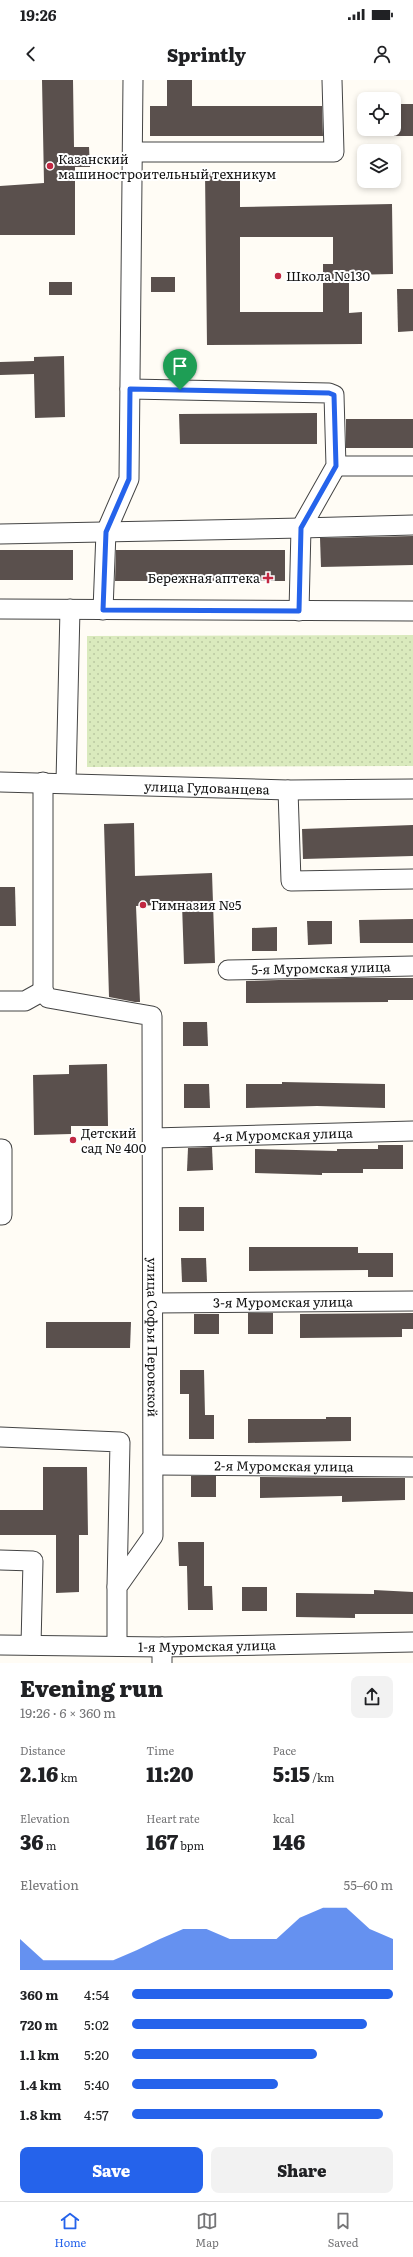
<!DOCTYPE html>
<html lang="en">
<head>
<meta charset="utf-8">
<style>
	body { margin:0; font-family:Literata,serif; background:#f2f2f2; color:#202124; height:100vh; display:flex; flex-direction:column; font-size:15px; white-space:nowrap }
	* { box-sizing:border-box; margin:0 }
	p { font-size:13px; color:#757577 }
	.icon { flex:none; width:22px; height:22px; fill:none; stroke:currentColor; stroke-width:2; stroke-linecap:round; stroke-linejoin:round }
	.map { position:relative; height:1583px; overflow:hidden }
	.panel { display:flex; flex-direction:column; background:#fff; flex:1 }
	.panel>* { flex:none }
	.buttons { position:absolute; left:357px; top:12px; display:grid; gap:8px }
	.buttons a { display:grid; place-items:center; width:44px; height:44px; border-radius:8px; background:#fff; box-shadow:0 2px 6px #0003; font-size:20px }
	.pin { position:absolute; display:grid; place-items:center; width:34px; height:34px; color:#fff; margin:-41px -17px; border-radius:50% 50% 50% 0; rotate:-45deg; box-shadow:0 0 4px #0007 }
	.pin .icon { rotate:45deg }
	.round { display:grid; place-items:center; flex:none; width:42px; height:42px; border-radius:8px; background:#f2f2f2 }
	.summary { display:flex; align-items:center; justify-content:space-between; height:68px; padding:0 20px }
	h1 { font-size:22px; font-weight:800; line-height:30px }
	.figures { display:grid; grid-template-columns:repeat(3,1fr); gap:6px; height:68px; padding:4px 20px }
	.figures div { display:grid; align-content:center }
	.figures b { font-size:20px; font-weight:800 }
	.figures small { font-size:11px; font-weight:400 }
	.figures p { font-size:11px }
	.chart { height:112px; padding:8px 20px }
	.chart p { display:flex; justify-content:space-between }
	.chart svg { width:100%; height:72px; margin-top:4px; fill:#2563eb; opacity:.7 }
	.button { display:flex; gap:8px; margin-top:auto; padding:8px 20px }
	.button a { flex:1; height:46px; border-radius:8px; background:#2563eb; color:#fff; font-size:16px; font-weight:800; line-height:46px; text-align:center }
	.button a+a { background:#f2f2f2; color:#202124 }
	ul { padding:0 20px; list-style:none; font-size:13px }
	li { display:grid; grid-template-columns:64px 48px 1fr; align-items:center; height:30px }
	li i { height:10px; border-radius:5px; background:#2563eb }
	.status { display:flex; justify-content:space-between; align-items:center; height:28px; padding:0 20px; background:#fff; direction:ltr }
	.status svg { height:11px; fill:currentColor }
	header { display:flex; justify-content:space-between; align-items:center; height:52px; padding:0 20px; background:#fff; font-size:18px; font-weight:800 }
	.menu { display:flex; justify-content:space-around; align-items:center; height:56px; border-top:1px solid #e0e0e0; background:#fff; font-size:11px; color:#757577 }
	.menu a { display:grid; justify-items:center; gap:2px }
	.menu .active { color:#2563eb }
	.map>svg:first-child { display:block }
</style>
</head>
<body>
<div class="status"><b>19:26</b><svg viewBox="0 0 49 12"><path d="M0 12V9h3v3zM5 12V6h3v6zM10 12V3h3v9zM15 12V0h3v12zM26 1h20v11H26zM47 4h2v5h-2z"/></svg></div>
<header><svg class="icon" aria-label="back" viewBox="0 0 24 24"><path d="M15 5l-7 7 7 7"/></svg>Sprintly<svg class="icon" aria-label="person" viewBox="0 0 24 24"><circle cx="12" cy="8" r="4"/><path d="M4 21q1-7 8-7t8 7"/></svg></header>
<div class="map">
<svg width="413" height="1583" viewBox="0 0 413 1583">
	<defs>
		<pattern id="grass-dots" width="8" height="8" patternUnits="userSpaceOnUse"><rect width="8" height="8" fill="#daeabd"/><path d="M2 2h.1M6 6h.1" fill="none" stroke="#bac8a1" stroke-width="1.8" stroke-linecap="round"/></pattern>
	</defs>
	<rect width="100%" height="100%" fill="#fffcf5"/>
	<polygon fill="url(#grass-dots)" points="413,555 413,686 87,687 87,556"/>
	<g fill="#5a504d" fill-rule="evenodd">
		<polygon points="42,0 73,0 74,67 89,67 90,87 75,87 75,155 0,155 0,106 44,103"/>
		<polygon points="167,0 192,0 192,26 322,26 323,56 150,56 150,26 167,26"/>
		<rect x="394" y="24" width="19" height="32"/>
		<path d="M 205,92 L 240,92 L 240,127 L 392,124 L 393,194 L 349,195 L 349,233 L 362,232 L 362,264 L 207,265 ZM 240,157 L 333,157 L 333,184 L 323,184 L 323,232 L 240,232 Z"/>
		<rect x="151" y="197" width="24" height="15"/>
		<rect x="49" y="202" width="23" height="13"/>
		<polygon points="397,209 413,209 413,251 398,252"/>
		<polygon points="64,276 65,337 35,338 34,294 0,295 0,282 34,281 34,277"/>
		<polygon points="317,333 317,364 180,364 179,334"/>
		<rect x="346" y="339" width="67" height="29"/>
		<polygon points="413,456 413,485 321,487 320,458"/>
		<rect x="0" y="470" width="73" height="30"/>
		<polygon points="116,470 285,470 285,501 115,501"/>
		<polygon points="134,743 135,796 212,793 215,883 184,884 182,824 136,826 140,922 135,922 109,917 104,744"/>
		<polygon points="413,745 413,776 303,779 302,749"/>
		<polygon points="0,807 15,807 16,846 0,846"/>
		<polygon points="413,839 413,863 360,863 359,840"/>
		<polygon points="307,841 332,841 332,864 308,865"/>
		<polygon points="277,847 277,871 252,871 252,848"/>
		<polygon points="347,898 413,898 413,920 388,920 388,922 246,923 246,901"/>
		<polygon points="183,942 207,942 208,966 183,966"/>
		<polygon points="107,984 108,1046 71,1046 71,1054 34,1055 33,995 69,994 69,985"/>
		<polygon points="282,1002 385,1004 385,1028 317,1026 246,1028 246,1004 282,1004"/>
		<polygon points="184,1004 209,1004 210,1028 184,1028"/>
		<polygon points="378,1065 403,1065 403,1089 363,1089 363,1093 322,1093 322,1095 255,1093 255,1069 337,1071 337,1069 378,1069"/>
		<polygon points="212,1067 213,1090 187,1091 188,1068"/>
		<rect x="179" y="1127" width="25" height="24"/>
		<polygon points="249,1167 358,1167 358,1173 393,1173 393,1197 368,1197 368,1190 249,1191"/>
		<polygon points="181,1178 206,1178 207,1202 182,1202"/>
		<rect x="248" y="1233" width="25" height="21"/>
		<polygon points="413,1233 413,1249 402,1249 402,1257 300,1258 300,1234"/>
		<rect x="194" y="1234" width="25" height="20"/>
		<polygon points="46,1242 131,1242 130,1268 46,1268"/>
		<polygon points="180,1290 204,1290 205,1335 214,1335 214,1359 189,1359 189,1314 180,1314"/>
		<polygon points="326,1337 351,1337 351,1361 248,1363 248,1339 326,1339"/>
		<polygon points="43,1387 87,1387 88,1455 79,1455 79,1512 56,1513 56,1455 0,1455 0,1430 43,1430"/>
		<rect x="191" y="1396" width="25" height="21"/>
		<polygon points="260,1397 405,1398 405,1420 342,1422 342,1416 260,1418"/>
		<polygon points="178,1462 204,1462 204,1506 212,1506 213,1530 188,1530 187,1486 179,1486"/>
		<rect x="242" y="1507" width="25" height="24"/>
		<polygon points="374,1510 413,1512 413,1534 355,1534 355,1538 296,1537 296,1513 374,1514"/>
	</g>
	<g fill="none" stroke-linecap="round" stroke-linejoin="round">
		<defs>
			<g id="minor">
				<polyline points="133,72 334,72 332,0"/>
				<polyline points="130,309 329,313 334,315 336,386 301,448"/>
				<polyline points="336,386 413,386"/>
				<polyline points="301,448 413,445"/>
				<polyline points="0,454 301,448 299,531"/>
				<polyline points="0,529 413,531"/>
				<polyline points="103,530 106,452 129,399 133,0"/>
				<path id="s1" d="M 0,702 L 288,710 L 413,709"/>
				<polyline points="66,702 70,529"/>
				<polyline points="288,710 291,801 413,799"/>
				<path id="s2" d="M 228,890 L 413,886"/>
				<polyline points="43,911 43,702"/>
				<path id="s3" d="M 0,921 L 25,921 L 43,911 L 48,918 L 152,936 L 153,1456 L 117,1507 L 117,1566"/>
				<path id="s4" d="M 153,1058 L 413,1051"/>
				<polyline points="0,1069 2,1069 2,1135 0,1135"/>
				<path id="s5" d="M 154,1223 L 413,1221"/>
				<polyline points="0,1357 120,1362 117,1507"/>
				<path id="s6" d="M 155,1385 L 413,1387"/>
				<polyline points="0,1480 33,1481 31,1565"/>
				<path id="s7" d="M 0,1565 L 162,1567 L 413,1562"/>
				<polyline points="162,1583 162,1567"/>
			</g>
		</defs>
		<use href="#minor" stroke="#444" stroke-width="21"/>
		<use href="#minor" stroke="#fff" stroke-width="19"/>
	</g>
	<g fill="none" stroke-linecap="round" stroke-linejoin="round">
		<defs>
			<polygon id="route" points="130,309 329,313 334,315 336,386 301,448 299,531 103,530 106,452 129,399"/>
		</defs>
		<use href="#route" stroke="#fff" stroke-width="8"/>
		<use href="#route" stroke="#2563eb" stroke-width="5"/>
	</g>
	<g fill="#c22842" stroke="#fff" stroke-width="1.5">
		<circle cx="50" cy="86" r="4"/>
		<circle cx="278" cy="196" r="4"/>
		<path d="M266 492h4v4h4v4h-4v4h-4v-4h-4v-4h4z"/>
		<circle cx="143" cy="825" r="4"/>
		<circle cx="73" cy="1060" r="4"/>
	</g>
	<g text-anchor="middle" stroke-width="4" stroke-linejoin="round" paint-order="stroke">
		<g font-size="13" fill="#111" stroke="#fff" text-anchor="start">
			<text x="58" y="84">Казанский<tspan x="58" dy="15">машиностроительный техникум</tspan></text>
			<text x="286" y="201">Школа №130</text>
			<text x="260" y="503" text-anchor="end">Бережная аптека</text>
			<text x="151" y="830">Гимназия №5</text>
			<text x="81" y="1058">Детский<tspan x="81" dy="15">сад № 400</tspan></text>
		</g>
		<g font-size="13" fill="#111" stroke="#fff">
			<text dy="5" stroke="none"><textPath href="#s1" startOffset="207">улица Гудованцева</textPath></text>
			<text dy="5" stroke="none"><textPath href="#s2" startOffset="93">5-я Муромская улица</textPath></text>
			<text dy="5" stroke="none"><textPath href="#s4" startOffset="130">4-я Муромская улица</textPath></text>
			<text dy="5" stroke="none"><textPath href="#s5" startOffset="129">3-я Муромская улица</textPath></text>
			<text dy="5" stroke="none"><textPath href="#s3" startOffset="481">улица Софьи Перовской</textPath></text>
			<text dy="5" stroke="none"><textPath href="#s6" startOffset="129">2-я Муромская улица</textPath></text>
			<text dy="5" stroke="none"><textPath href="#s7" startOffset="207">1-я Муромская улица</textPath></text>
		</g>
	</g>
</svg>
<div class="buttons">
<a><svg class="icon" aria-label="locate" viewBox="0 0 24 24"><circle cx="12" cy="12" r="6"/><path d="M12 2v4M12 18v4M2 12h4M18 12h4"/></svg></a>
<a><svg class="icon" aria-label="layers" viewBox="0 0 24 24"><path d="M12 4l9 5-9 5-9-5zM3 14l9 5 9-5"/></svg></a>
</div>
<div class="pin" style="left:180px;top:310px;background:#1e9e55"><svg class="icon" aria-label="arrive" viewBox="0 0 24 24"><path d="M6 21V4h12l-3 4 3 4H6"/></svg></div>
</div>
<section class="panel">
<div class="summary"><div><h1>Evening run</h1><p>19:26 · 6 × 360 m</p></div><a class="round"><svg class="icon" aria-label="share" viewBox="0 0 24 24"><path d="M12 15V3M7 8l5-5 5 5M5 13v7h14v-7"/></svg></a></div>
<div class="figures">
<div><p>Distance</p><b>2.16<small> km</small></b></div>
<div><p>Time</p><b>11:20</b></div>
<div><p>Pace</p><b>5:15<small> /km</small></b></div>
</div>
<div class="figures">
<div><p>Elevation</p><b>36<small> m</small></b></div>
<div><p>Heart rate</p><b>167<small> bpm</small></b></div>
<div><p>kcal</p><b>146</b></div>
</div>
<div class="chart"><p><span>Elevation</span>55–60 m</p>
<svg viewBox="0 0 160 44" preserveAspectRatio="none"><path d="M0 44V25L10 38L20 38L30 38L40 38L50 32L60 25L70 19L80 19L90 25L100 25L110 25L120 12L130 6L140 6L150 19L160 25V44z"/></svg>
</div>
<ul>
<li><b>360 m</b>4:54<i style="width:100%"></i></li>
<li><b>720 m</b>5:02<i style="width:90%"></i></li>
<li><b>1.1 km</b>5:20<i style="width:71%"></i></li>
<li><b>1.4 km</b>5:40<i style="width:56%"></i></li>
<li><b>1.8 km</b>4:57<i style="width:96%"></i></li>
</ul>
<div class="button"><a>Save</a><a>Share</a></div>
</section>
<nav class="menu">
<a class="active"><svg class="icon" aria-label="home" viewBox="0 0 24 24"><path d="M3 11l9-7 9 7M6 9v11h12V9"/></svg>Home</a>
<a><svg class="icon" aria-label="map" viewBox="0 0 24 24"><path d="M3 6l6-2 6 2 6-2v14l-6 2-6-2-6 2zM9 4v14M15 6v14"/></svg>Map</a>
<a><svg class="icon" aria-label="saved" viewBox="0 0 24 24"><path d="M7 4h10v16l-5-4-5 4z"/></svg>Saved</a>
</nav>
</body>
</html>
